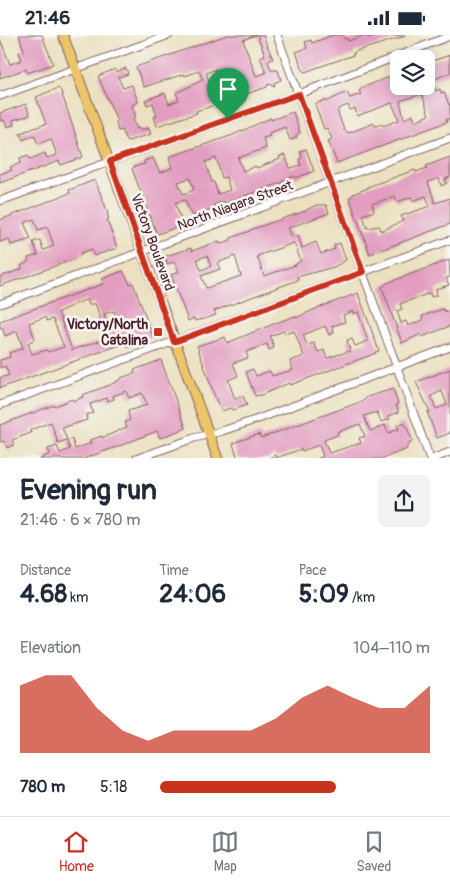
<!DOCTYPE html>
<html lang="en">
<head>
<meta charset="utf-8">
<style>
	body { margin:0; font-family:Pangolin,sans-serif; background:#f2f2f3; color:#1f2937; height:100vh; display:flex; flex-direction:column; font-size:19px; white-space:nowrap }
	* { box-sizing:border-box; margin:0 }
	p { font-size:16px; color:#747a83 }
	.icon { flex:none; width:28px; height:28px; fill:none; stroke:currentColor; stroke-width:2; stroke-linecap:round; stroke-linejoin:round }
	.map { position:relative; height:423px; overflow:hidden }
	.sheet { display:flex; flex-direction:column; background:#fff; flex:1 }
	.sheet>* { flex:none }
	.buttons { position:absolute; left:390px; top:15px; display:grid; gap:10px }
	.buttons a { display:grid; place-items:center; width:45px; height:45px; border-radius:8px; background:#fff; box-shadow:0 2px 12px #0003; font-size:25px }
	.pin { position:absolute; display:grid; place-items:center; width:42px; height:42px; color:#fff; margin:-51px -21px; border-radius:50% 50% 50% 0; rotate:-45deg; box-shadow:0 0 5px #0007 }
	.pin .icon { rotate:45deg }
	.round { display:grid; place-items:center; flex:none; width:52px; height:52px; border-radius:8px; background:#f2f2f3 }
	.overview { display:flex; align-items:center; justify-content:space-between; height:85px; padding:0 20px }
	h1 { font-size:28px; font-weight:700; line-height:38px }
	.stats { display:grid; grid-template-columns:repeat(3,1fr); gap:8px; height:85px; padding:5px 20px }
	.stats div { display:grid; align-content:center }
	.stats b { font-size:25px; font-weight:700 }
	.stats small { font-size:14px; font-weight:400 }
	.stats p { font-size:14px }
	.chart { height:140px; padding:10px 20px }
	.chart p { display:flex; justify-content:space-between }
	.chart svg { width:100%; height:90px; margin-top:5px; fill:#c8321e; opacity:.7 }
	ul { padding:0 20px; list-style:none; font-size:16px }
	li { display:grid; grid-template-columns:80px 60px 1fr; align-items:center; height:38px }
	li i { height:12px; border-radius:6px; background:#c8321e }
	.status { display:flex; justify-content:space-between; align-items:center; height:35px; padding:0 25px; background:#fff; direction:ltr }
	.status svg { height:14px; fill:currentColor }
	.menu { display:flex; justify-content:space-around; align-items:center; height:70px; border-top:1px solid #e0e1e3; background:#fff; font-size:14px; color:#747a83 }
	.menu a { display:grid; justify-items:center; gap:2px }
	.menu .selected { color:#c8321e }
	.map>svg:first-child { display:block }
</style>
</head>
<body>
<div class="status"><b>21:46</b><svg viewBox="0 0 49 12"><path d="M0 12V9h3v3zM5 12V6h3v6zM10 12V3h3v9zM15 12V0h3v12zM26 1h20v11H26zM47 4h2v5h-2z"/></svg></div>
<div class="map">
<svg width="450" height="424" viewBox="0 0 450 424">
	<rect width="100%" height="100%" fill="#f6f6f2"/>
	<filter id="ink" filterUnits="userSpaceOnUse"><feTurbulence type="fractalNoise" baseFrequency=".02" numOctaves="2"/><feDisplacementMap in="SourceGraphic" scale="10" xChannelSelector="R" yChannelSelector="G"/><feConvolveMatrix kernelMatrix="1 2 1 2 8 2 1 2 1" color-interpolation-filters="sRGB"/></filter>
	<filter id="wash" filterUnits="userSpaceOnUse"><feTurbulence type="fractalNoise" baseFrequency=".0096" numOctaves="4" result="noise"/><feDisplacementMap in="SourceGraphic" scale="20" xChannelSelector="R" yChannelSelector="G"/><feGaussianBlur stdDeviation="1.12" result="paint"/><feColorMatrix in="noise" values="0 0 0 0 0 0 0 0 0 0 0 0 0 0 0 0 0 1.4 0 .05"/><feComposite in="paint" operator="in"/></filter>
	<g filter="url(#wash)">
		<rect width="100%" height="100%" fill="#ebe0bf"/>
		<g id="blocks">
			<g fill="#e29dc0" fill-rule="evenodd">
				<polygon points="19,0 42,0 53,29 27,38 26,34 0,43 0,4 10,29 22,25 19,17 24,16"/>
				<path d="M 227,0 L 256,0 L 243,5 L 256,41 L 266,38 L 260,22 L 265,20 L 257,0 L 263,0 L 273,24 L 268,26 L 271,35 L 278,35 L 281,45 L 274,48 L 275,51 L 268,49 L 267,52 L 206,73 L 196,76 L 197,78 L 157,91 L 154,82 L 157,81 L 153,68 L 147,70 L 145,65 L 165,58 L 169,69 L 179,65 L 176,58 L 203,45 L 199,36 L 185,41 L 184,39 L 144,52 L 136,32 ZM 216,34 L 219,45 L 210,48 L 206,38 Z"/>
				<polygon points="333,0 342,0 344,4 347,3 348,6 365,0 368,3 376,0 406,1 357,16 353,18 354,20 330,28 305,37 303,36 296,17 307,13 305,7 311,5 312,8"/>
				<path d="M 450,20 L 450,38 L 432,45 L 436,56 L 440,54 L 441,58 L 444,57 L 449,70 L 450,69 L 450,83 L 446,85 L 447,87 L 337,128 L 328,106 L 332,104 L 327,93 L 324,94 L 315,69 L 325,65 L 326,67 L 347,57 L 350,63 L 361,59 L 359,56 L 364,52 L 397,39 L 399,51 L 401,51 L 404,58 L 419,53 L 419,51 L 426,51 L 426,28 ZM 422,59 L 429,80 L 415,86 L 413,80 L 404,84 L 400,66 ZM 392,68 L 399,85 L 383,91 L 382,89 L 375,91 L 374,88 L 349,98 L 344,95 L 338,78 L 338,74 L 348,70 L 350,75 L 355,73 L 357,81 Z"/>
				<polygon points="126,33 128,39 118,42 123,53 132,50 138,67 132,70 135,79 135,82 133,84 137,94 140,93 140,95 148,93 151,99 128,106 126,105 122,95 118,96 116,88 117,86 98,41 115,34 116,37"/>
				<polygon points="58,53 61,56 83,122 61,130 59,126 0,148 0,139 12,135 10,132 21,128 20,123 28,120 30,124 45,118 47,123 57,120 51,104 38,109 34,100 23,105 20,98 46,89 36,62"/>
				<polygon points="26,69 30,80 13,85 14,90 7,92 4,85 0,86 0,78"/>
				<path d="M 293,77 L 300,98 L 296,100 L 297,102 L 290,105 L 285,92 L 269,98 L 270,101 L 263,103 L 266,113 L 238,123 L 243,136 L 256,131 L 257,133 L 280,124 L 279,122 L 285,120 L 290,133 L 291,133 L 301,130 L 299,124 L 302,123 L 300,116 L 306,114 L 314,136 L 312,137 L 296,143 L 294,141 L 282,146 L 283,147 L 225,168 L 224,166 L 214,170 L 215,173 L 195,180 L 191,180 L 185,165 L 175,168 L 183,190 L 158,199 L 156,197 L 132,134 L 134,132 L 145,129 L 144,126 L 153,123 L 160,138 L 172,133 L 169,122 L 233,100 L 266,85 L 271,83 L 271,85 ZM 216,123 L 222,143 L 226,142 L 230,155 L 218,159 L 214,147 L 212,147 L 205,127 ZM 190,143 L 194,155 L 183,159 L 178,147 Z"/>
				<path d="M 450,122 L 450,142 L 445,144 L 447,148 L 441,151 L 439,143 L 428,147 L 435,168 L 450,163 L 450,189 L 370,219 L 349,162 L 353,161 L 353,159 L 368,153 L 367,152 L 415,135 L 416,137 L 427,133 L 426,131 ZM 395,161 L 397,167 L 411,162 L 413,166 L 426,161 L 430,171 L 401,181 L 403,186 L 381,196 L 379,191 L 367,193 L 363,180 L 374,176 L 372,169 Z"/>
				<polygon points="95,145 108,178 107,179 109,184 107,185 117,213 94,221 92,214 81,218 80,221 77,223 0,251 0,242 22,234 21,231 29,226 28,223 38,220 33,207 40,205 43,215 54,211 47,192 38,195 34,184 24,188 31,204 11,210 9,204 0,207 0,185 70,158 69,155"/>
				<path d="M 316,170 L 326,170 L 329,178 L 288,193 L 292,202 L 298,200 L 302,213 L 316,207 L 321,219 L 335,214 L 334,210 L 340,208 L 346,225 L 334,232 L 297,242 L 298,245 L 214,276 L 216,280 L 201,285 L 201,284 L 195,286 L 194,283 L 188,286 L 171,240 L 179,237 L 175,227 L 167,229 L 165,221 L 191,213 L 192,216 L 219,206 L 220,209 L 231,205 L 231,203 L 250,196 L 250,195 L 305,176 ZM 294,208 L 301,226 L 296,229 L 296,230 L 264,241 L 257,221 ZM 207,221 L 211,231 L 201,235 L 197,224 ZM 235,221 L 241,241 L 206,253 L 201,241 L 220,234 L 217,228 Z"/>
				<polygon points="449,225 450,242 446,243 449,250 436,254 437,260 431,262 430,258 400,269 402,274 397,276 401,288 406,286 408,291 423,285 422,281 443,274 446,277 450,276 450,291 422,302 421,299 402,308 382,252 387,248"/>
				<path d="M 123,236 L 130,249 L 133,248 L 153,302 L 127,312 L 125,308 L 0,353 L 0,343 L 9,340 L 5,331 L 0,333 L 0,325 L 10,322 L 9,318 L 23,313 L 17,296 L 5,301 L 2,292 L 0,293 L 0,286 L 103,249 L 102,244 ZM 87,264 L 89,270 L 95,268 L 101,285 L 99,286 L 101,293 L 104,292 L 108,303 L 72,315 L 58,277 ZM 114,276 L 118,286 L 108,289 L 104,279 ZM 45,282 L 47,286 L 53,284 L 64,312 L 48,317 L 47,315 L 32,319 L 28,308 L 35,304 L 29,288 Z"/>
				<path d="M 358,258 L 379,316 L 375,317 L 376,318 L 290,350 L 289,348 L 261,360 L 255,361 L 246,337 L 253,334 L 256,341 L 270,336 L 272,341 L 282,338 L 293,335 L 290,326 L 304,321 L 294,296 L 285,299 L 284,296 L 270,301 L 274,313 L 269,315 L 267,309 L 246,317 L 248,323 L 233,328 L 238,341 L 228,345 L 235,364 L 243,361 L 247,370 L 233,375 L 230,373 L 222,376 L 216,365 L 197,311 L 225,302 L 227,308 L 276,288 L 295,281 L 296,283 L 313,275 ZM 353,276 L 353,279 L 358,277 L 368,306 L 355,311 L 352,304 L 347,305 L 350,316 L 327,323 L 324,315 L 318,317 L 314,308 L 307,310 L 303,300 L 325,291 L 329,300 L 334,298 L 332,291 L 345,287 L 343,280 Z"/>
				<polygon points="161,325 186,393 160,403 157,396 122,410 83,424 40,424 50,419 48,414 57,411 60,418 70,414 67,406 72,404 75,414 91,408 90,405 102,401 102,403 127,392 125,387 130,385 128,376 147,370 142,358 129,363 126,356 113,361 114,364 108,366 107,363 90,369 93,378 86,380 87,385 62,393 67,405 58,408 51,387 30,395 31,398 12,405 14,410 7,413 4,406 0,407 0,390 54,370 55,371 72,364 73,366 83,362 82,360 110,350 121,344 121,343 135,338 134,335"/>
				<path d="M 450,334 L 450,398 L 437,403 L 427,377 L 430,377 L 416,347 ZM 442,356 L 447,370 L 436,374 L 431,361 Z"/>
				<path d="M 393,354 L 398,369 L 396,370 L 399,377 L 388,381 L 390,384 L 381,387 L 377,377 L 364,381 L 370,396 L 385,390 L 388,398 L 399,394 L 397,390 L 404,387 L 413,406 L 407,410 L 407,414 L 381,424 L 317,424 L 323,421 L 319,410 L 302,416 L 301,414 L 276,423 L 275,420 L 266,424 L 238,424 L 233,409 L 236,407 L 259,399 L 261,403 L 363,366 L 367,362 ZM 360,389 L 365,401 L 359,403 L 361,408 L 329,418 L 324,405 L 338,400 L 337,397 Z"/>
			</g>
		</g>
	</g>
	<g filter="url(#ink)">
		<use href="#blocks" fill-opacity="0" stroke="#82635f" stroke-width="1"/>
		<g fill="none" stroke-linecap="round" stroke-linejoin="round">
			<defs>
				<g id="minor">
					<polyline points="277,0 430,424"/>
					<polyline points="0,61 169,0"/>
					<polyline points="0,166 299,59 450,1"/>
					<polyline points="0,269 450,103"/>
					<polyline points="0,370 450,205"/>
					<polyline points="136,424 194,403 222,396 258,384 450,312"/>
					<polyline points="432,424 450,417"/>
				</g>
				<polyline id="major" points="63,0 218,424"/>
			</defs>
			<use href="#minor" stroke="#82635f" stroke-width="9"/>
			<use href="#major" stroke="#82635f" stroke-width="11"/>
			<use href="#minor" stroke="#fff" stroke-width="7"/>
			<use href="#major" stroke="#edc569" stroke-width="9"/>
		</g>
	</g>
	<g fill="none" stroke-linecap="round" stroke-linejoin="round" filter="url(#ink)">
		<defs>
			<polygon id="route" points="299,59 363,237 174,307 110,126"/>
		</defs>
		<use href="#route" stroke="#fff" stroke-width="10"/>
		<use href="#route" stroke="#c8321e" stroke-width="6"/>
	</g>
	<rect fill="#c8321e" stroke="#f6f6f2" stroke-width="2" x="153" y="292" width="10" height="10" rx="2.5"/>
	<g text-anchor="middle" stroke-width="5" stroke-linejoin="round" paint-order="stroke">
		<g font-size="14" fill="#4a1f2b" stroke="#f6f6f2">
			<text transform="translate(235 170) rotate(-20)" y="5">North Niagara Street</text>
			<text transform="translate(153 207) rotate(70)" y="5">Victory Boulevard</text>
		</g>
		<g font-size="14" font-weight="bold" fill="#4a1f2b" stroke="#f6f6f2" text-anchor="end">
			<text x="148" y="294">Victory/North<tspan x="148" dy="16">Catalina</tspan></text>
		</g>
	</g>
</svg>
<div class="buttons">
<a><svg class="icon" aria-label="layers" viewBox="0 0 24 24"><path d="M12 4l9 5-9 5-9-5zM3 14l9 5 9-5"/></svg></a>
</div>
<div class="pin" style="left:228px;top:84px;background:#1e9e55"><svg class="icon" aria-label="arrive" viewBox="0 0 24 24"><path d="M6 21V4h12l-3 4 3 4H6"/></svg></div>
</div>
<section class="sheet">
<div class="overview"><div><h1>Evening run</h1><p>21:46 · 6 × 780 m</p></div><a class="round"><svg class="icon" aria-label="share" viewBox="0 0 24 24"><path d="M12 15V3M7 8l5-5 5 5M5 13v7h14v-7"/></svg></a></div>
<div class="stats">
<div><p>Distance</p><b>4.68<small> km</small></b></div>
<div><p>Time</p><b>24:06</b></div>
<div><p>Pace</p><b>5:09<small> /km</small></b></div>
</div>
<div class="chart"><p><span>Elevation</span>104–110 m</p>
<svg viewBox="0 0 160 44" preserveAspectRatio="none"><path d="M0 44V11L10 6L20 6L30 22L40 33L50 38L60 33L70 33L80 33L90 33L100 27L110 17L120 11L130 17L140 22L150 22L160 11V44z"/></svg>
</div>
<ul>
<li><b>780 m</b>5:18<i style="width:65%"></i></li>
</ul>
</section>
<nav class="menu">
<a class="selected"><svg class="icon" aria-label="home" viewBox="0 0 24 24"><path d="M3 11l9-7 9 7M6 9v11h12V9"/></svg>Home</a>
<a><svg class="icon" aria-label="map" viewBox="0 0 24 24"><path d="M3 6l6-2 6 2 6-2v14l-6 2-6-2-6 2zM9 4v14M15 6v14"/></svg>Map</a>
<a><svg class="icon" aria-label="saved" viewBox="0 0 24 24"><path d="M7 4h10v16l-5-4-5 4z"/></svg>Saved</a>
</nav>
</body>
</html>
